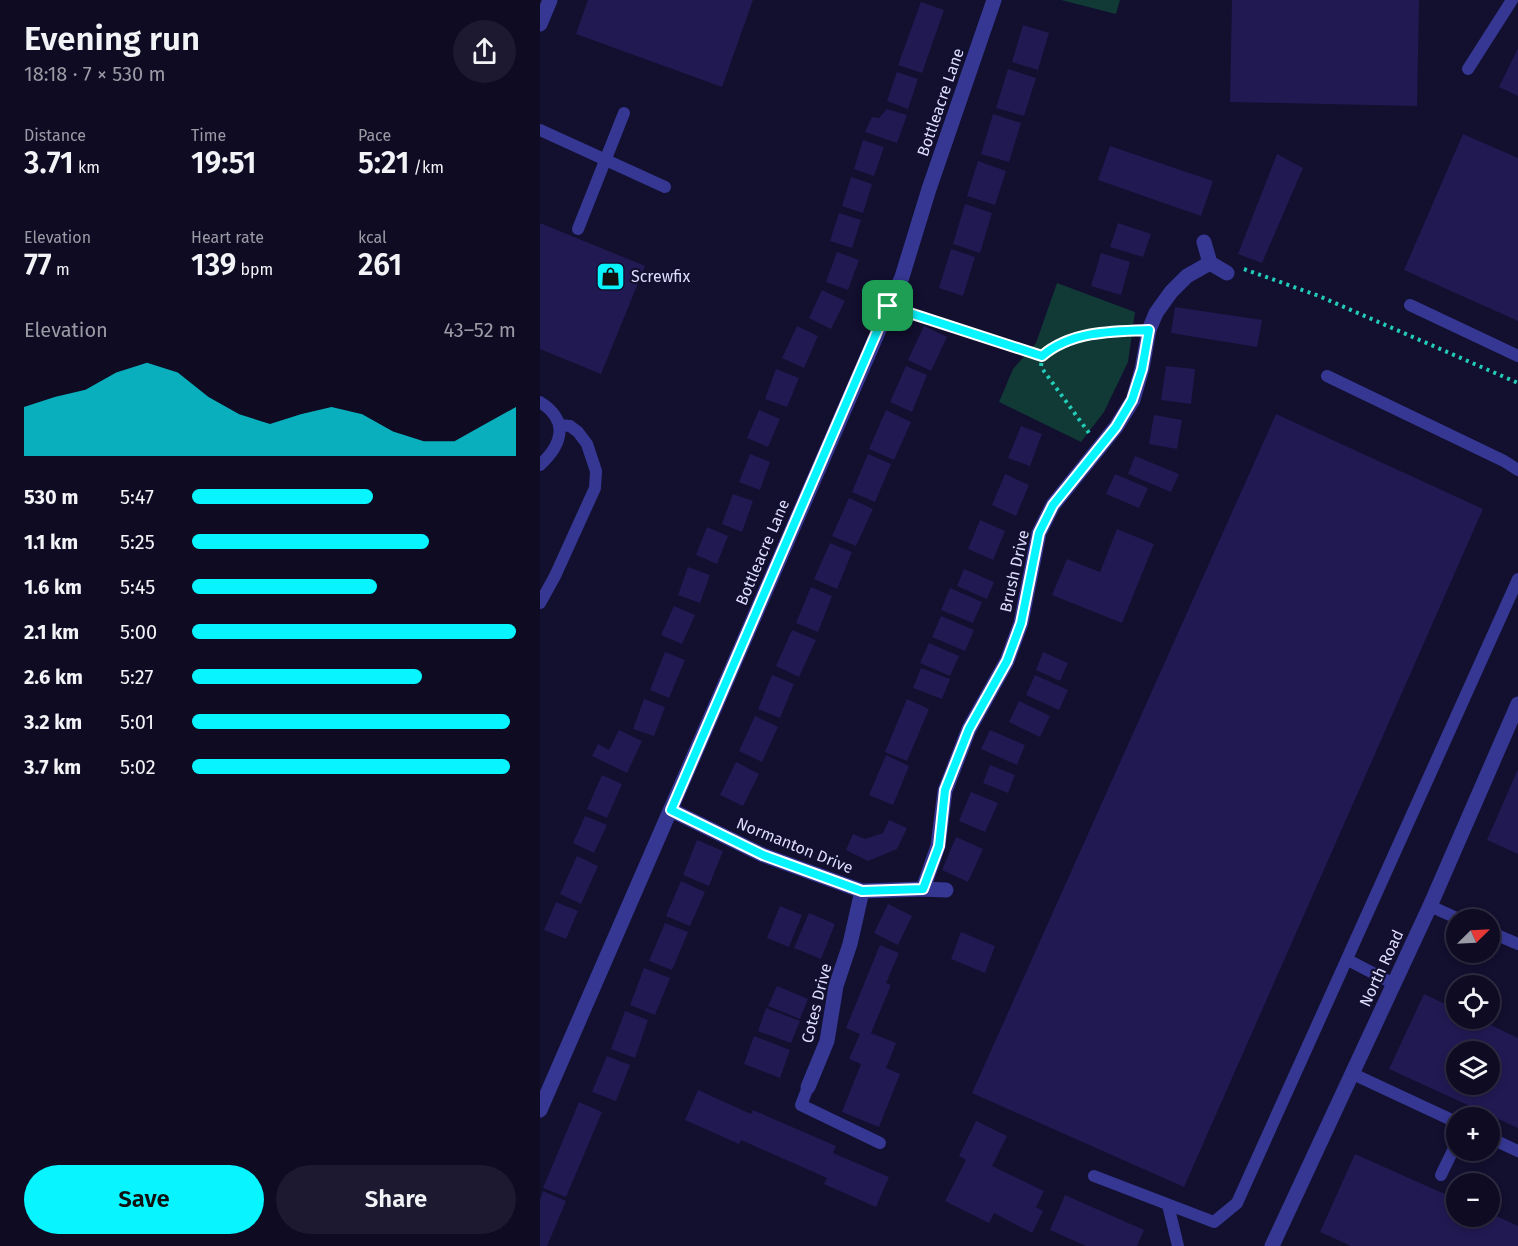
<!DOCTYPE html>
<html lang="en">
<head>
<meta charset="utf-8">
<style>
	body { margin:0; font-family:"Fira Sans",sans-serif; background:#1c1930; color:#f1f3f6; height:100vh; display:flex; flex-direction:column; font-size:22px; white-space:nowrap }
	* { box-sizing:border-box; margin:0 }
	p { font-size:20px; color:#9b9ba6 }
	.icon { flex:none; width:33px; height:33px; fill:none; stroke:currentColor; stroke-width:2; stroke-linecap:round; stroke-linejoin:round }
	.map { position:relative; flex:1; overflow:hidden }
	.side { display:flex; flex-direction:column; background:#0e0b23; width:540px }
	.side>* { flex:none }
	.needle { width:39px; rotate:66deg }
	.buttons { position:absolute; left:906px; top:909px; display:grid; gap:12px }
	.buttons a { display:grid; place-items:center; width:54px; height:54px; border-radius:50%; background:#0e0b23; box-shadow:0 3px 9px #0003,0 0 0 2px #2e2b41; font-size:30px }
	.pin { position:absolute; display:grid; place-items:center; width:51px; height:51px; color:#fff; margin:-26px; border-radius:12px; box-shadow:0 3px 9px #0006 }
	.round { display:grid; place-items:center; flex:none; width:63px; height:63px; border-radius:32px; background:#1c1930 }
	.headline { display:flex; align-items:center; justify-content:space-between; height:102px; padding:0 24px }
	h1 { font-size:33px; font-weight:600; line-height:45px }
	.stats { display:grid; grid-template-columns:repeat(3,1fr); gap:9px; height:102px; padding:6px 24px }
	.stats div { display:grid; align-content:center }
	.stats b { font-size:30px; font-weight:600 }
	.stats small { font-size:16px; font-weight:400 }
	.stats p { font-size:16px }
	.chart { height:168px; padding:12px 24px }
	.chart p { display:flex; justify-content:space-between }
	.chart svg { width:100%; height:108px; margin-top:6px; fill:#08f5ff; opacity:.7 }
	.button { display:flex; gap:12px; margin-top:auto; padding:12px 24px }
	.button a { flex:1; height:69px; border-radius:36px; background:#08f5ff; color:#111; font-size:24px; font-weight:600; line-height:69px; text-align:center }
	.button a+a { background:#1c1930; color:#f1f3f6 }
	ul { padding:0 24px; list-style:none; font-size:20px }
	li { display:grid; grid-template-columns:96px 72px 1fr; align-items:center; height:45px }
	li i { height:15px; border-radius:8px; background:#08f5ff }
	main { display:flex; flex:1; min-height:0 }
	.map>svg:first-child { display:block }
</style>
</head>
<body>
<main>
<section class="side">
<div class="headline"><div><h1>Evening run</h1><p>18:18 · 7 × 530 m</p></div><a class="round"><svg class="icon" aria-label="share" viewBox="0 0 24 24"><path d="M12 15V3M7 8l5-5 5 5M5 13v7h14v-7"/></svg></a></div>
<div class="stats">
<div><p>Distance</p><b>3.71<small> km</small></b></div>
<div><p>Time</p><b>19:51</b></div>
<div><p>Pace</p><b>5:21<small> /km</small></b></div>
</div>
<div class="stats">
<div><p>Elevation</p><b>77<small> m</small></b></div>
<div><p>Heart rate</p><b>139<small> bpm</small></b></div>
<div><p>kcal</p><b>261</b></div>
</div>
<div class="chart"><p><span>Elevation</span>43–52 m</p>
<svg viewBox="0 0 160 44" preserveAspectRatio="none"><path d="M0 44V24L10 20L20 17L30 10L40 6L50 10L60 20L70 27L80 31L90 27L100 24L110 27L120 34L130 38L140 38L150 31L160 24V44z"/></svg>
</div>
<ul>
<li><b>530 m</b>5:47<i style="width:56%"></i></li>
<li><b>1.1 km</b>5:25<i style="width:73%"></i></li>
<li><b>1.6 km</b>5:45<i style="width:57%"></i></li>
<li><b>2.1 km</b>5:00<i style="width:100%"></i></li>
<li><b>2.6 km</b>5:27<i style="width:71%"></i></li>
<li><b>3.2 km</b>5:01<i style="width:98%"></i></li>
<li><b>3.7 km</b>5:02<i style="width:98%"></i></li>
</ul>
<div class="button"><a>Save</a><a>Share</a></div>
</section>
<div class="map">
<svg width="978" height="1246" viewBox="0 0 978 1246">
	<rect width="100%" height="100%" fill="#120f2f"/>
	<g fill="#113936">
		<polygon points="521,0 580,0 576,14"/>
		<polygon points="517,283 595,312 588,362 564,412 541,442 459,402 473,369 496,343"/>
	</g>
	<g fill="#211952" fill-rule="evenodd">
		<polygon points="48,0 213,0 182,87 36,34"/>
		<polygon points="692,0 879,0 877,106 690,102"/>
		<polygon points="381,2 404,10 382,73 358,65"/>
		<polygon points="483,25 509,33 498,70 472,62"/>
		<polygon points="978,48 978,96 959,87"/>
		<polygon points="468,69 496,78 484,116 456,108"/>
		<polygon points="357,72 378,79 368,109 347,101"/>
		<polygon points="347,109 367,115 357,143 325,132 332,117 339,118"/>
		<polygon points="453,114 481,123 469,162 441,154"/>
		<polygon points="923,134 978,158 978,321 864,270"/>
		<polygon points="323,140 344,147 334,176 314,169"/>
		<polygon points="570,146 673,181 661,216 558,180"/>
		<polygon points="737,154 763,168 722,263 698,254"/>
		<polygon points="438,161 466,171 455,205 427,196"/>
		<polygon points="311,177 332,184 323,213 302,206"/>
		<polygon points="425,204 452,213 440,253 413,244"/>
		<polygon points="299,213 321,220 312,248 290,241"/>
		<polygon points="0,223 105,266 61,374 0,349"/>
		<polygon points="578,223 611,234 603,257 570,247"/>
		<polygon points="411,249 435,257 423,296 399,288"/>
		<polygon points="297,252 319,260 308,290 286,282"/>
		<polygon points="561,253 590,262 581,295 551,286"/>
		<polygon points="282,290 305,301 291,329 269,318"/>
		<polygon points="635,307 722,320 717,347 631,333"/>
		<polygon points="257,326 278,336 264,368 242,358"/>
		<polygon points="384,326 407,337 391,371 368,360"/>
		<polygon points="366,366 387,375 372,412 350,402"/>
		<polygon points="626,366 655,369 651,404 621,400"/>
		<polygon points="236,369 259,378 247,407 225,399"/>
		<polygon points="219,410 240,419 228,447 207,438"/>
		<polygon points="346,410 371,422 354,460 329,449"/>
		<polygon points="736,414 943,509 644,1187 432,1093"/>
		<polygon points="614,415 642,420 637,449 609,444"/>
		<polygon points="481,426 502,434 490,466 468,458"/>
		<polygon points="210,454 230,462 220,490 199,482"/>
		<polygon points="328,454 351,464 335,502 312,492"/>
		<polygon points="595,456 639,474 631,492 588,474"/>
		<polygon points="465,474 489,485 476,516 452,505"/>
		<polygon points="575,474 608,488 599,508 566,494"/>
		<polygon points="193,494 213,501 202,532 182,524"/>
		<polygon points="309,498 333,509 316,546 292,536"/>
		<polygon points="440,520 465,531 453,560 428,549"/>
		<polygon points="167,527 188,536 177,564 156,555"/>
		<polygon points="577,529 614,544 582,623 512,595 527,559 560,572"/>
		<polygon points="290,543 312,552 297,589 274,579"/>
		<polygon points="148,567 170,575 160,603 138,595"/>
		<polygon points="424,569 454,582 447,599 417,586"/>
		<polygon points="271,587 292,596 278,632 256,623"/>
		<polygon points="410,588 442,602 433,623 401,610"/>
		<polygon points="134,606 155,615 142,644 121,635"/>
		<polygon points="401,616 434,630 425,651 392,637"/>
		<polygon points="252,630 276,640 259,677 236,666"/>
		<polygon points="389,643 419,656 410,676 380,663"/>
		<polygon points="125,652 145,660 129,698 110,690"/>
		<polygon points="503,652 528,663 520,681 496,670"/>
		<polygon points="381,668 410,679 402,699 373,688"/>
		<polygon points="232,675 254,684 240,718 218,709"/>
		<polygon points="495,675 528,690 519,710 486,695"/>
		<polygon points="104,699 125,707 114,736 93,729"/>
		<polygon points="367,699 389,709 367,761 345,752"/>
		<polygon points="479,701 510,716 500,737 469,722"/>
		<polygon points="215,716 238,727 222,762 199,751"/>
		<polygon points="79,730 102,741 87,773 52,756 58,744 69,750"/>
		<polygon points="450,730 485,745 477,765 441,749"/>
		<polygon points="346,755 369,766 353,805 329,795"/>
		<polygon points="196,762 219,774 203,806 180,795"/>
		<polygon points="450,765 475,775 468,793 443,783"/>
		<polygon points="978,769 978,854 947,840"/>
		<polygon points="62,775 82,784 67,818 47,809"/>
		<polygon points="431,792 458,803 445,832 419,821"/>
		<polygon points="45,816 67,825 54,853 33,843"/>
		<polygon points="349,820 367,828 357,849 328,861 306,850 313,834 325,839 343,833"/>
		<polygon points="416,837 443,849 428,882 402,870"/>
		<polygon points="157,840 183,851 169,886 143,875"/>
		<polygon points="37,856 58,866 41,904 20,894"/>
		<polygon points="141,881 165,892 150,926 126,916"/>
		<polygon points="16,902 38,911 26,939 4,930"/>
		<polygon points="348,904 372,916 358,945 334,933"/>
		<polygon points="240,906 262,915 249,947 227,938"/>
		<polygon points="269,913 295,924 281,959 254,948"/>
		<polygon points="125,923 148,932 132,970 109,961"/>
		<polygon points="421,932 455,946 445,973 411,959"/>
		<polygon points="340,945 359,953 346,983 351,985 331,1033 356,1043 346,1068 360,1074 339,1127 302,1112 321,1064 309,1059 320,1034 306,1028"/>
		<polygon points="104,968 130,978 115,1015 90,1005"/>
		<polygon points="237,986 268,999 260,1019 228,1006"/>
		<path d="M 884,994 L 916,1009 L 916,1018 L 936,1018 L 978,1038 L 978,1128 L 849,1069 ZM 916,1052 L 950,1052 L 950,1084 L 916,1084 Z"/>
		<polygon points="226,1008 260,1021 251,1043 218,1031"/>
		<polygon points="85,1011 108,1020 95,1058 71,1049"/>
		<polygon points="214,1036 250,1050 240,1078 204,1064"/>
		<polygon points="67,1056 90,1065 76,1101 52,1092"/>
		<polygon points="158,1090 211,1114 213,1110 296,1146 293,1153 349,1177 336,1207 284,1184 287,1178 201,1140 199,1144 145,1120"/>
		<polygon points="39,1102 62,1112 26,1197 3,1188"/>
		<polygon points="436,1121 467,1136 452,1166 504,1191 496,1207 503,1211 492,1233 454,1213 449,1223 405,1201 426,1160 419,1156"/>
		<polygon points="815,1154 916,1199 916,1216 950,1216 950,1213 978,1226 978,1246 811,1246 780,1232"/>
		<polygon points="3,1191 26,1201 7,1246 0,1246 0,1199"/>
		<polygon points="525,1195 604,1230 597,1246 546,1246 510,1230"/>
	</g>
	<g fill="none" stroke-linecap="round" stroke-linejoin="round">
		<g stroke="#23ccb8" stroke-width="4" stroke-dasharray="3 4.5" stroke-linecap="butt">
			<polyline points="704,269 779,296 978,383"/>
			<polyline points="366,312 502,356 501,367 549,433"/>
			<path d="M 502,356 C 527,334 560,334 592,330"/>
		</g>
		<g stroke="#353792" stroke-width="12">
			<polyline points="928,69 972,0"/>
			<polyline points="0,130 125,187"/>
			<polyline points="38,229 84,113"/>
			<polyline points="870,305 978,356"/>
			<polyline points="787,376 964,461 978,470"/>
			<path d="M 0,402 C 29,420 23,444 0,465"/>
			<polyline points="0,603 15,576 55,488 56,471 47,444 38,432 30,426 19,425"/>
			<polyline points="890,906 921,920"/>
			<polyline points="950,932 978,944"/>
			<polyline points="808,960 854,984"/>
			<polyline points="813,1074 916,1122"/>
			<polyline points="268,1087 261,1105 340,1143"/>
			<polyline points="950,1138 978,1151"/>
			<polyline points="901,1175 916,1144"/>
			<polyline points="554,1176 674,1222 697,1203 978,579"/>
			<polyline points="628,1205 638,1246"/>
		</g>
		<g stroke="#353792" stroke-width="15">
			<polyline points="0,24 10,0"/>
			<polyline points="664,242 670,263 687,273"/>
			<polyline points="131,810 223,855 322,891 383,889 406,890"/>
			<polyline points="383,889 398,846 405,791 429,729 467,661 481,623 499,533 513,505 576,427 593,400 602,369 609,330 616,313 631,292 647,276 670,263"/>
			<polyline points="268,1087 287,1041 296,986 310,944 322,891"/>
			<polyline points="0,1110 362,277 389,189 454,0"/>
			<polyline points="732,1246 890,906 978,704"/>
		</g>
	</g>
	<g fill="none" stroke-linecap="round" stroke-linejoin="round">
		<defs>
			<path id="route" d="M 348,306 L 502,356 C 531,331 573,331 609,330 L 602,369 L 592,400 L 576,427 L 513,505 L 499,533 L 481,623 L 467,661 L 429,729 L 405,790 L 399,846 L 383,889 L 322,891 L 223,855 L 131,810 Z"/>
		</defs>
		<use href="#route" stroke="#fff" stroke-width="12"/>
		<use href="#route" stroke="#08f5ff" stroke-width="8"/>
	</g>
	<defs>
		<symbol id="shop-square" viewBox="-11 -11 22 22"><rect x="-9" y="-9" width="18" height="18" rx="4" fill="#08f5ff" stroke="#120f2f"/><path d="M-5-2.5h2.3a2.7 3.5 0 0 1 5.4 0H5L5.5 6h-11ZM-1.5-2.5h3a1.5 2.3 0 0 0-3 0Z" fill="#111"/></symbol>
	</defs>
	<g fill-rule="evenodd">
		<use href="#shop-square" x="54" y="260" width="33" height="33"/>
	</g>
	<g text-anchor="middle" stroke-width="4.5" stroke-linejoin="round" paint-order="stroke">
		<g font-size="16" fill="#dedcff" stroke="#120f2f">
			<text transform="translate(400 102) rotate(-71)" y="6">Bottleacre Lane</text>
			<text transform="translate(222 552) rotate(-67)" y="6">Bottleacre Lane</text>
			<text transform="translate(474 571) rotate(-77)" y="6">Brush Drive</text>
			<text transform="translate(255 845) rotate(22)" y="6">Normanton Drive</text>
			<text transform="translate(841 968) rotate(-65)" y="6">North Road</text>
			<text transform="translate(276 1003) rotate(-76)" y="6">Cotes Drive</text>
		</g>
		<g font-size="16" fill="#dedcff" stroke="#120f2f" text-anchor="start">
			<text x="91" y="282">Screwfix</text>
		</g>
	</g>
</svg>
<div class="buttons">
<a><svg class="needle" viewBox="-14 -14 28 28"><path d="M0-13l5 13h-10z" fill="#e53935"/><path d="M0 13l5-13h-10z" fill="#9b9ba6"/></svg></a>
<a><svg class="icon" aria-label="locate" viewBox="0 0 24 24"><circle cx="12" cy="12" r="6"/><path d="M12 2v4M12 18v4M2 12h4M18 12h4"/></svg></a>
<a><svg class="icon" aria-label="layers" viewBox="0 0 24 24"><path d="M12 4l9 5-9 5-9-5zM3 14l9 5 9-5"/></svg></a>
<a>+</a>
<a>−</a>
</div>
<div class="pin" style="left:348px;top:306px;background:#1e9e55"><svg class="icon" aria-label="arrive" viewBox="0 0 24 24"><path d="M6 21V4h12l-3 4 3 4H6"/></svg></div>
</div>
</main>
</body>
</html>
